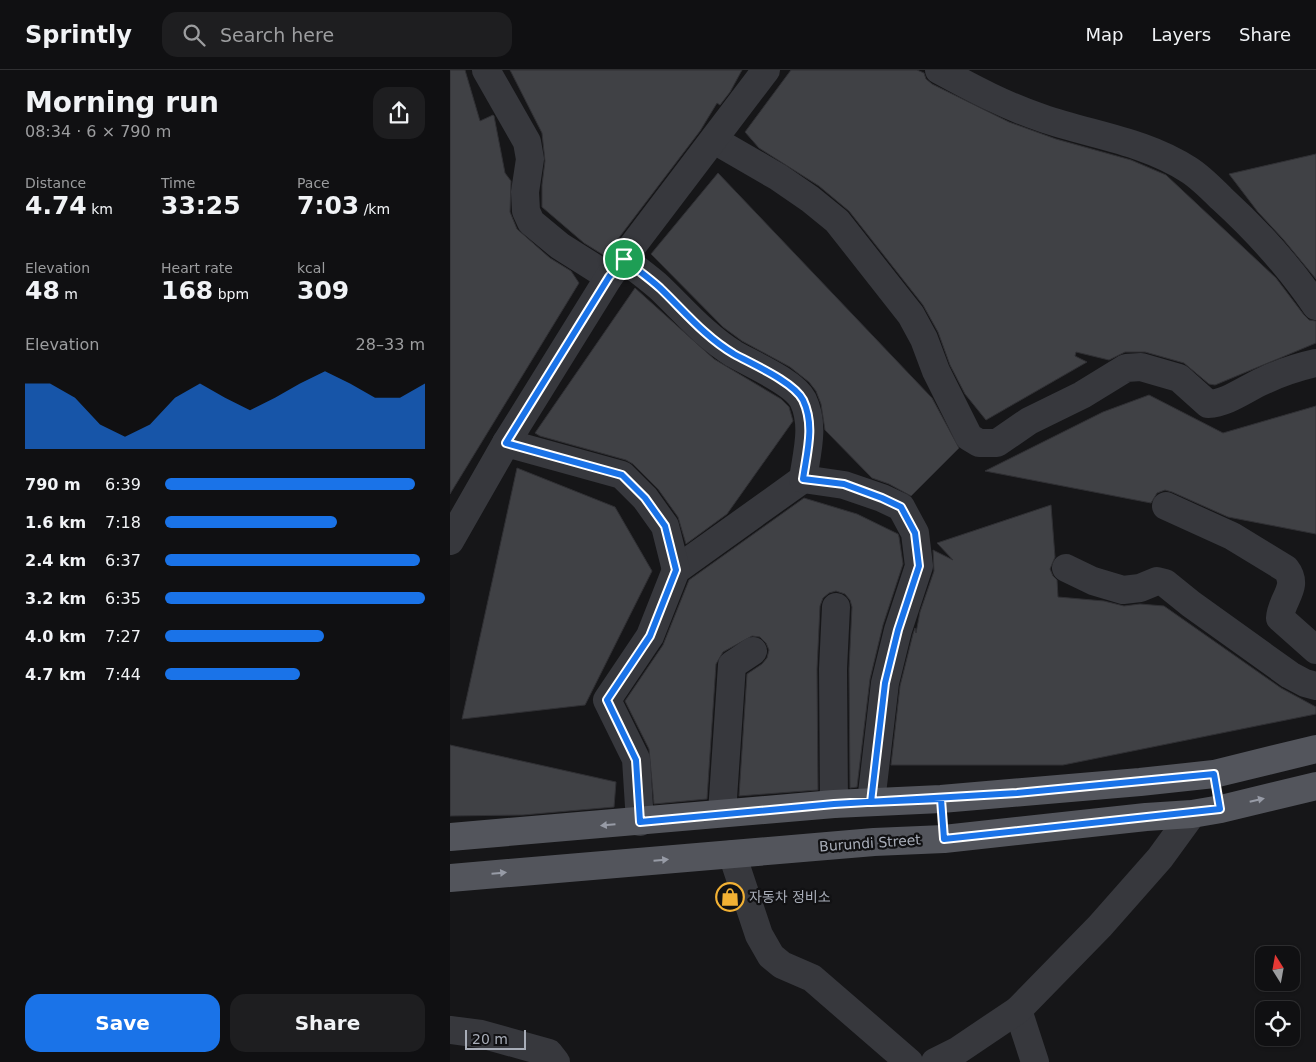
<!DOCTYPE html>
<html lang="en">
<head>
<meta charset="utf-8">
<style>
	body { margin:0; font-family:"DejaVu Sans","Noto Sans KR",sans-serif; background:#1e1e20; color:#f1f3f6; height:100vh; display:flex; flex-direction:column; font-size:19px; white-space:nowrap }
	* { box-sizing:border-box; margin:0 }
	p { font-size:16px; color:#9c9d9f }
	.icon { flex:none; width:28px; height:28px; fill:none; stroke:currentColor; stroke-width:2; stroke-linecap:round; stroke-linejoin:round }
	.map { position:relative; flex:1; overflow:hidden }
	.sheet { display:flex; flex-direction:column; background:#101012; width:450px }
	.sheet>* { flex:none }
	.needle { width:32px; rotate:349deg }
	.controls { position:absolute; left:805px; top:876px; display:grid; gap:10px }
	.controls a { display:grid; place-items:center; width:45px; height:45px; border-radius:10px; background:#101012; box-shadow:0 1px 4px #0004,0 0 0 1px #303032; font-size:25px }
	.scale { position:absolute; left:15px; bottom:12px; width:61px; box-sizing:border-box; padding-left:5px; border:2px solid #a8adb8; border-top:0; font-size:14px; line-height:18px; white-space:nowrap; color:#a8adb8; -webkit-text-stroke:4px #111113; paint-order:stroke }
	.pin { position:absolute; display:grid; place-items:center; width:42px; height:42px; color:#fff; margin:-21px; border:2px solid #fff; border-radius:50%; box-shadow:0 1px 5px #0007 }
	.round { display:grid; place-items:center; flex:none; width:52px; height:52px; border-radius:15px; background:#1e1e20 }
	.head { display:flex; align-items:center; justify-content:space-between; height:85px; padding:0 25px }
	h1 { font-size:28px; font-weight:700; line-height:38px }
	.figures { display:grid; grid-template-columns:repeat(3,1fr); gap:8px; height:85px; padding:5px 25px }
	.figures div { display:grid; align-content:center }
	.figures b { font-size:25px; font-weight:700 }
	.figures small { font-size:14px; font-weight:400 }
	.figures p { font-size:14px }
	.chart { height:140px; padding:10px 25px }
	.chart p { display:flex; justify-content:space-between }
	.chart svg { width:100%; height:90px; margin-top:5px; fill:#1a73e8; opacity:.7 }
	.action { display:flex; gap:10px; margin-top:auto; padding:10px 25px }
	.action a { flex:1; height:58px; border-radius:15px; background:#1a73e8; color:#fff; font-size:20px; font-weight:700; line-height:58px; text-align:center }
	.action a+a { background:#1e1e20; color:#f1f3f6 }
	ul { padding:0 25px; list-style:none; font-size:16px }
	li { display:grid; grid-template-columns:80px 60px 1fr; align-items:center; height:38px }
	li i { height:12px; border-radius:6px; background:#1a73e8 }
	header { display:flex; align-items:center; gap:30px; box-sizing:border-box; height:70px; padding:0 25px; background:#101012; border-bottom:1px solid #303032 }
	header strong { font-size:24px }
	nav { display:flex; gap:28px; margin-inline-start:auto; font-size:18px }
	.search { width:350px; height:45px; background:#1e1e20; display:flex; align-items:center; gap:12px; box-sizing:border-box; padding:0 18px; border-radius:15px; color:#9c9d9f; font-size:19px }
	main { display:flex; flex:1; min-height:0 }
	.map>svg:first-child { display:block }
</style>
</head>
<body>
<header>
<strong>Sprintly</strong>
<div class="search"><svg class="icon" aria-label="search" viewBox="0 0 24 24"><circle cx="10" cy="10" r="6"/><path d="M15 15l6 6"/></svg>Search here</div>
<nav><a>Map</a><a>Layers</a><a>Share</a></nav>
</header>
<main>
<section class="sheet">
<div class="head"><div><h1>Morning run</h1><p>08:34 · 6 × 790 m</p></div><a class="round"><svg class="icon" aria-label="share" viewBox="0 0 24 24"><path d="M12 15V3M7 8l5-5 5 5M5 13v7h14v-7"/></svg></a></div>
<div class="figures">
<div><p>Distance</p><b>4.74<small> km</small></b></div>
<div><p>Time</p><b>33:25</b></div>
<div><p>Pace</p><b>7:03<small> /km</small></b></div>
</div>
<div class="figures">
<div><p>Elevation</p><b>48<small> m</small></b></div>
<div><p>Heart rate</p><b>168<small> bpm</small></b></div>
<div><p>kcal</p><b>309</b></div>
</div>
<div class="chart"><p><span>Elevation</span>28–33 m</p>
<svg viewBox="0 0 160 44" preserveAspectRatio="none"><path d="M0 44V12L10 12L20 19L30 32L40 38L50 32L60 19L70 12L80 19L90 25L100 19L110 12L120 6L130 12L140 19L150 19L160 12V44z"/></svg>
</div>
<ul>
<li><b>790 m</b>6:39<i style="width:96%"></i></li>
<li><b>1.6 km</b>7:18<i style="width:66%"></i></li>
<li><b>2.4 km</b>6:37<i style="width:98%"></i></li>
<li><b>3.2 km</b>6:35<i style="width:100%"></i></li>
<li><b>4.0 km</b>7:27<i style="width:61%"></i></li>
<li><b>4.7 km</b>7:44<i style="width:52%"></i></li>
</ul>
<div class="action"><a>Save</a><a>Share</a></div>
</section>
<div class="map">
<svg width="866" height="992" viewBox="0 0 866 992">
	<rect width="100%" height="100%" fill="#161618"/>
	<g fill="#404145" stroke="#303034">
		<polygon points="0,0 15,0 30,51 43,45 44,46 55,103 61,111 60,142 67,159 100,188 121,201 129,213 0,424"/>
		<polygon points="60,0 292,0 280,22 270,35 267,33 250,61 155,186 134,173 92,137 92,115 95,91 92,63"/>
		<polygon points="341,0 467,0 474,3 476,9 482,14 559,52 606,69 681,90 716,105 826,208 854,245 859,250 866,251 866,273 765,315 759,314 734,293 695,282 675,282 659,290 626,282 625,286 637,292 536,350 515,324 500,295 488,262 473,235 399,141 369,116 309,78 295,62"/>
		<polygon points="866,84 866,209 833,169 808,142 779,104"/>
		<polygon points="268,103 482,328 509,378 461,426 439,414 422,408 375,360 371,334 366,321 359,312 340,297 292,271 273,257 201,184"/>
		<polygon points="185,218 264,289 331,329 339,337 343,351 277,444 236,474 228,447 208,419 183,394 176,390 90,366 85,363"/>
		<polygon points="699,325 773,363 866,336 866,464 778,447 722,422 715,420 707,423 701,433 535,401 653,342"/>
		<polygon points="67,398 165,437 202,501 135,635 12,649"/>
		<polygon points="354,428 407,444 448,464 449,467 453,494 433,555 420,609 407,717 400,718 399,599 402,537 400,530 395,524 386,521 379,523 373,528 370,536 367,599 368,720 289,726 297,604 312,594 317,588 319,580 316,573 310,567 302,566 273,582 266,594 257,729 204,734 199,679 175,631 213,575 239,510"/>
		<polygon points="601,435 605,487 600,499 603,506 607,510 608,527 654,531 674,536 690,534 714,536 831,618 866,637 866,644 613,695 441,695 450,616 463,564 465,558 466,563 470,542 484,501 483,480 503,490 487,473"/>
		<polygon points="0,675 166,712 164,737 73,745 0,746"/>
	</g>
	<g fill="none" stroke-linecap="round" stroke-linejoin="round">
		<g stroke="#37383d" stroke-width="28">
			<polyline points="36,0 77,72 80,89 75,122 76,141 81,152 110,176 159,207"/>
			<path d="M 489,0 C 522,18 556,36 592,48 C 641,65 695,71 739,100 C 750,107 761,118 771,128 C 806,160 839,196 866,236"/>
			<path d="M 264,70 L 328,107 L 360,129 L 387,151 L 461,245 L 474,269 L 486,301 L 519,367 L 529,373 L 547,373 L 579,351 L 632,325 L 676,298 L 691,297 L 729,308 L 758,334 C 778,333 795,319 813,311 C 830,303 848,297 866,293"/>
			<path d="M 174,189 C 186,199 199,208 210,218 C 234,241 255,266 284,284 C 301,294 344,312 353,330 C 365,355 357,382 353,409 L 226,500 L 200,566 L 157,630 L 186,689 L 190,752"/>
			<polyline points="56,373 172,405 195,428 215,456 226,500"/>
			<polyline points="353,409 394,415 432,428 451,437 465,463 469,496 448,560 435,613 421,732"/>
			<path d="M 716,436 L 782,466 L 836,499 C 850,517 831,529 830,548 L 866,580"/>
			<polyline points="0,471 56,373 159,207 316,0"/>
			<polyline points="616,498 643,511 673,520 690,518 707,511 715,513 741,534 840,605 855,613 866,616"/>
			<polyline points="384,734 383,599 386,537"/>
			<polyline points="272,743 282,595 303,581"/>
			<polyline points="282,784 309,865 321,886 332,895 362,908 459,992"/>
			<polyline points="568,940 585,992"/>
			<polyline points="0,960 31,964 99,983 106,992"/>
			<polyline points="485,992 507,981 568,940 650,856 710,788 742,744"/>
		</g>
		<g stroke="#53555c" stroke-width="28">
			<polyline points="0,767 384,734 491,729 690,712 764,704 866,679"/>
			<polyline points="0,808 424,772 494,769 696,747 742,744 771,739 866,716"/>
		</g>
	</g>
	<defs><path id="oneway-solid" d="M-6-.8H1V-3.2L6.5 0L1 3.2V.8H-6Z" transform="scale(1.25)"/></defs>
	<g fill="#979ba6">
		<use href="#oneway-solid" transform="translate(807 730) rotate(-13)"/>
		<use href="#oneway-solid" transform="translate(158 755) rotate(175)"/>
		<use href="#oneway-solid" transform="translate(211 790) rotate(-5)"/>
		<use href="#oneway-solid" transform="translate(49 803) rotate(-5)"/>
	</g>
	<g fill="none" stroke-linecap="round" stroke-linejoin="round">
		<defs>
			<path id="route" d="M 174,189 L 159,207 L 56,373 L 172,405 L 195,428 L 215,456 L 226,500 L 200,566 L 157,630 L 186,690 L 190,752 L 384,734 L 567,723 L 764,704 L 770,739 L 494,769 L 491,729 L 421,732 L 435,613 L 448,560 L 469,496 L 465,463 L 451,437 L 432,428 L 394,414 L 353,409 C 357,382 365,355 353,330 C 344,312 302,294 284,284 C 255,267 234,241 210,218 C 199,208 186,199 174,189"/>
		</defs>
		<use href="#route" stroke="#fff" stroke-width="10"/>
		<use href="#route" stroke="#1a73e8" stroke-width="6"/>
	</g>
	<defs>
		<symbol id="shop-ring" viewBox="-11 -11 22 22"><circle r="9.5" fill="#111113" stroke="#f2b134" stroke-width="1.5"/><path d="M-5-2.5h2.3a2.7 3.5 0 0 1 5.4 0H5L5.5 6h-11ZM-1.5-2.5h3a1.5 2.3 0 0 0-3 0Z" fill="#f2b134"/></symbol>
	</defs>
	<g fill-rule="evenodd">
		<use href="#shop-ring" x="264" y="811" width="32" height="32"/>
	</g>
	<g text-anchor="middle" stroke-width="4.5" stroke-linejoin="round" paint-order="stroke">
		<g font-size="14" fill="#a8adb8" stroke="#111113">
			<text transform="translate(420 773) rotate(-4)" y="5">Burundi Street</text>
		</g>
		<g font-size="14" fill="#a8adb8" stroke="#111113" text-anchor="start">
			<text x="299" y="832">자동차 정비소</text>
		</g>
	</g>
</svg>
<div class="controls">
<a><svg class="needle" viewBox="-14 -14 28 28"><path d="M0-13l5 13h-10z" fill="#e53935"/><path d="M0 13l5-13h-10z" fill="#9c9d9f"/></svg></a>
<a><svg class="icon" aria-label="locate" viewBox="0 0 24 24"><circle cx="12" cy="12" r="6"/><path d="M12 2v4M12 18v4M2 12h4M18 12h4"/></svg></a>
</div>
<div class="scale">20 m</div>
<div class="pin" style="left:174px;top:189px;background:#1e9e55"><svg class="icon" aria-label="arrive" viewBox="0 0 24 24"><path d="M6 21V4h12l-3 4 3 4H6"/></svg></div>
</div>
</main>
</body>
</html>
